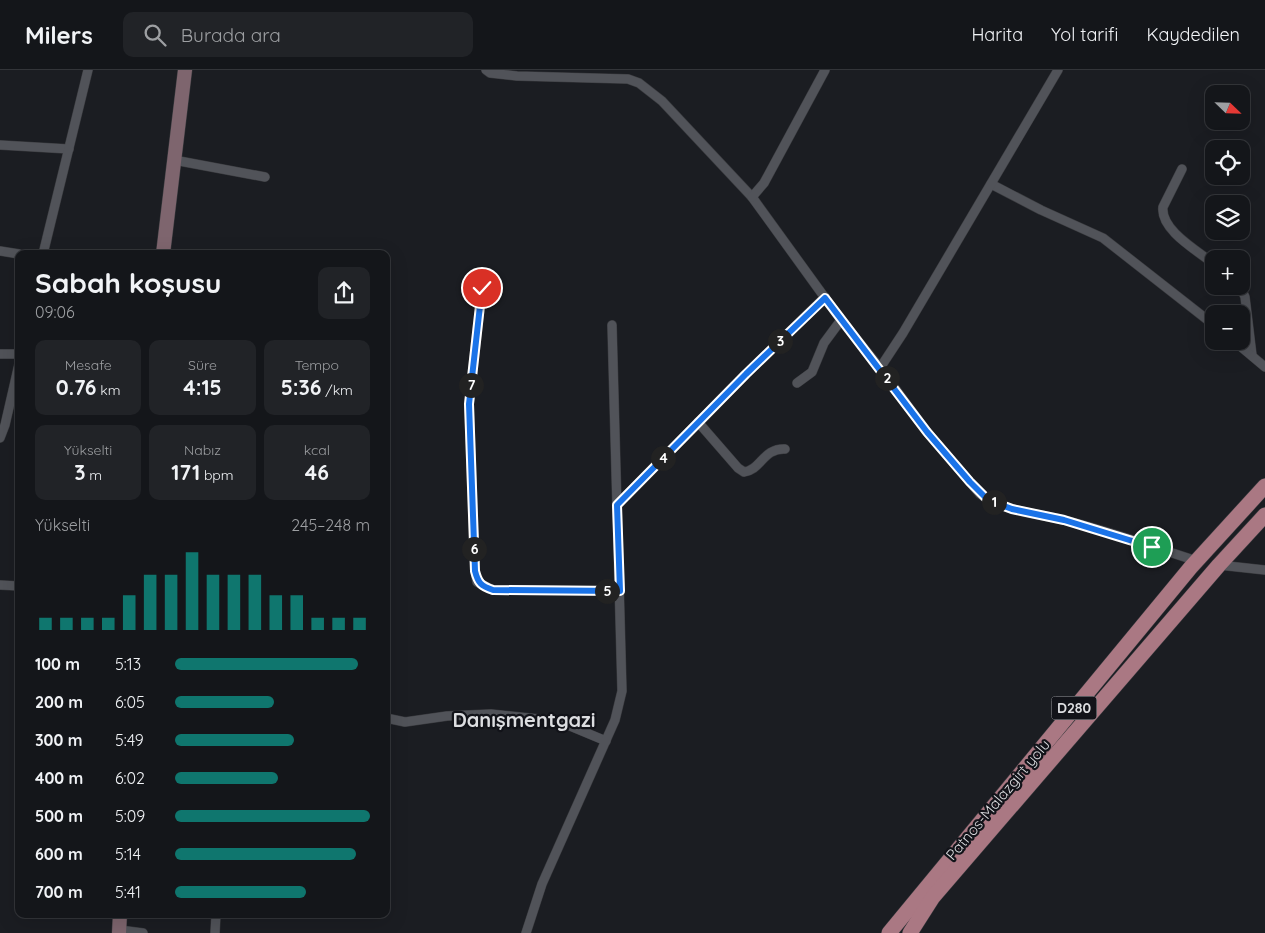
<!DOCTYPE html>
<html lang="tr">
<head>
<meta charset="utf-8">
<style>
	body { margin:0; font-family:Quicksand,sans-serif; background:#212327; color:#f1f3f6; height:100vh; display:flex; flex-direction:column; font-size:19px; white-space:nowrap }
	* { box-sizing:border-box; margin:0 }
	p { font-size:16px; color:#9d9fa2 }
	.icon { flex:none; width:28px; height:28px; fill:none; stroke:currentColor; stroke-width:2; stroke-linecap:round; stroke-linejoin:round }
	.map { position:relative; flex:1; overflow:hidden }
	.details { position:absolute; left:15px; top:180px; width:375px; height:668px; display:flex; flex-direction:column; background:#14161a; border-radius:10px; box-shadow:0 5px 20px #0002,0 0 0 1px #333539 }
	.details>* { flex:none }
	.needle { width:32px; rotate:113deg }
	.controls { position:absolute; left:1205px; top:15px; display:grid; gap:10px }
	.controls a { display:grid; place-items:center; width:45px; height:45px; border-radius:10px; background:#14161a; box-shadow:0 5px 20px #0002,0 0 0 1px #333539; font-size:25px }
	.pin { position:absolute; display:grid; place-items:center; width:42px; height:42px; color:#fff; margin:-21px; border:2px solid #fff; border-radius:50%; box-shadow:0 1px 5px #0007 }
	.km { position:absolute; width:25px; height:25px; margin:-12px; border-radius:50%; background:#222; color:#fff; font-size:14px; line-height:25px; text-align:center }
	.round { display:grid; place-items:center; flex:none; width:52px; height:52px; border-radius:10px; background:#212327 }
	.summary { display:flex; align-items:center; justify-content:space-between; height:85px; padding:0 20px }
	h1 { font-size:28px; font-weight:700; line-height:38px }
	.figures { display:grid; grid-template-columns:repeat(3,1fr); gap:8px; height:85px; padding:5px 20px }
	.figures div { display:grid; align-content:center; border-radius:10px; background:#212327; text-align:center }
	.figures b { font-size:21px; font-weight:700 }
	.figures small { font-size:14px; font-weight:400 }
	.figures p { font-size:14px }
	.chart { height:140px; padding:10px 20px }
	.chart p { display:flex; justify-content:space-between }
	.chart svg { width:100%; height:90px; margin-top:5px; stroke:#0f766e; stroke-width:6 }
	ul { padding:0 20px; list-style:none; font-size:16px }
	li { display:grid; grid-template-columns:80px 60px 1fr; align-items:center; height:38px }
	li i { height:12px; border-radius:6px; background:#0f766e }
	header { display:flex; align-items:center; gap:30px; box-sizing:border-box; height:70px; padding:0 25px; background:#14161a; border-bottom:1px solid #333539 }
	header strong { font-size:24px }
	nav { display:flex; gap:28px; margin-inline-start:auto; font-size:18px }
	.search { width:350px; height:45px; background:#212327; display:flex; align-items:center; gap:12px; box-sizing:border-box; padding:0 18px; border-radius:10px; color:#9d9fa2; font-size:19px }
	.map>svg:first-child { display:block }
</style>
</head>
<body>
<header>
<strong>Milers</strong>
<div class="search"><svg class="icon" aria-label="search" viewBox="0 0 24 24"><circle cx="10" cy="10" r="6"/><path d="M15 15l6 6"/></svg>Burada ara</div>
<nav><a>Harita</a><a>Yol tarifi</a><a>Kaydedilen</a></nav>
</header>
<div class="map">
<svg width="1265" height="863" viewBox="0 0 1265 863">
	<rect width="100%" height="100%" fill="#1b1d22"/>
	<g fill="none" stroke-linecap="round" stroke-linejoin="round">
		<defs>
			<g id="street">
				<path d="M 486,0 L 490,3 L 517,6 L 628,9 L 639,13 L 662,31 L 752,127 L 841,250 L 880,298 L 927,362 L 980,424 C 1004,442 1036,443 1064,450 C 1109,461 1153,477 1197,491"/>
				<polyline points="0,75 69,79"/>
				<polyline points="174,90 265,107"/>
				<path d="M 1182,99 L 1163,137 C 1160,160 1198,181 1214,194"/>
				<polyline points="991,114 1041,140 1103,168 1214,255"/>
				<polyline points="752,127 764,113 825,0"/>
				<polyline points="0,181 19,184"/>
				<polyline points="43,184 88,0"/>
				<polyline points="1240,216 1245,227 1252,285"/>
				<polyline points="482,218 469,334 475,501 477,512 493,520 620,521"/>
				<polyline points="1234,271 1265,297"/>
				<polyline points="0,284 19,284"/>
				<polyline points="880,298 903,263 1058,0"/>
				<polyline points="797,313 812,302 824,273 841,250"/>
				<path d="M 698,352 L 738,398 L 744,402 C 761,400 763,378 785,379"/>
				<polyline points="0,368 5,355 19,294"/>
				<polyline points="617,435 746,304 825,227"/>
				<polyline points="1219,495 1265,500"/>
				<polyline points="0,515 19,516"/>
				<polyline points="386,648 405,652 447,646 491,644 558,651 606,671"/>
				<polyline points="120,860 143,863"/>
				<polyline points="215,863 216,844"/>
				<polyline points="526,863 542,814 615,650 622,621 612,255"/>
			</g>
			<g id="secondary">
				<polyline points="163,184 185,0"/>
				<polyline points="119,863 120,844"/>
			</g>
			<g id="primary">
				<polyline points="889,863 1191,497 1265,416"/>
				<polyline points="910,863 933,827 1219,495 1265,445"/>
			</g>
		</defs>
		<use href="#street" stroke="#393a3e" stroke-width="10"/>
		<use href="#secondary" stroke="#393a3e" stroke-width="15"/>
		<use href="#primary" stroke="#393a3e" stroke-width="16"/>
		<use href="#street" stroke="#515359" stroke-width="9"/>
		<use href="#secondary" stroke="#7e656e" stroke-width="14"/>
		<use href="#primary" stroke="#aa7883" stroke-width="15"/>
	</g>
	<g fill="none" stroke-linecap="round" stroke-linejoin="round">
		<defs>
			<path id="route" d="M 482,218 L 469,334 L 475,501 C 478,513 481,516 493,520 L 620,521 L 617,435 L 746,304 L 825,228 L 927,362 L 970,412 L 988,430 L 1012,439 L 1064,450 L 1152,477"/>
		</defs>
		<use href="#route" stroke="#fff" stroke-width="10"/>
		<use href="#route" stroke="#1a73e8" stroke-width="6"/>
	</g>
	<g text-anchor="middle" stroke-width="4.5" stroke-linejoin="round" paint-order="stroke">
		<rect fill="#121319" stroke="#9fa0a4" stroke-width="1" x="1051.5" y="626.5" width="45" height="23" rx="4"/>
		<g font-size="14" font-weight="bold" fill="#dcdde0">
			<text x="1074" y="643">D280</text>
		</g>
		<g font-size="15" fill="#dcdde0" stroke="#121319">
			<text transform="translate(998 730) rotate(-50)" y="5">Patnos-Malazgirt yolu</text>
		</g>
		<g font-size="20" font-weight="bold" fill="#dcdde0" stroke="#121319">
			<text x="524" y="657">Danışmentgazi</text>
		</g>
	</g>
</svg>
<div class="controls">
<a><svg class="needle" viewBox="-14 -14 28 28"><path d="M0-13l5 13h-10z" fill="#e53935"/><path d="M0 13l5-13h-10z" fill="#9d9fa2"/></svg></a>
<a><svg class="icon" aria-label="locate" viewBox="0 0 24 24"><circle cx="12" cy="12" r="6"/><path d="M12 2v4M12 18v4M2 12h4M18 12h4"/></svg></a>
<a><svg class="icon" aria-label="layers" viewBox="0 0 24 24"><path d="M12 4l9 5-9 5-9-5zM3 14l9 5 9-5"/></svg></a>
<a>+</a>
<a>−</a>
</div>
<div class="pin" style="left:1152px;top:477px;background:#1e9e55"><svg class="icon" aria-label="arrive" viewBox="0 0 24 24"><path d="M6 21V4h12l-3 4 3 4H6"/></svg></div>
<div class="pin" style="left:482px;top:218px;background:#d93025"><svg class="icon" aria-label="check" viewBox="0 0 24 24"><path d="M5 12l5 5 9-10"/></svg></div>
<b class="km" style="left:994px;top:432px">1</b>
<b class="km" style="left:887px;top:308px">2</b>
<b class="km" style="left:780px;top:271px">3</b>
<b class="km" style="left:663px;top:388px">4</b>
<b class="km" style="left:607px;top:521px">5</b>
<b class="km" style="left:474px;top:479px">6</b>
<b class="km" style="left:471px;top:315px">7</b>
<section class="details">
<div class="summary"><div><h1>Sabah koşusu</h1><p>09:06</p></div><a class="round"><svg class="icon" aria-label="share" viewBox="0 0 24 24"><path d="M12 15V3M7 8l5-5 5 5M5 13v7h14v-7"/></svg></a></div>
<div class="figures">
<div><p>Mesafe</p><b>0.76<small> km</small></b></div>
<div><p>Süre</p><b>4:15</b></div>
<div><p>Tempo</p><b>5:36<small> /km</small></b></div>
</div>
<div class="figures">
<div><p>Yükselti</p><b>3<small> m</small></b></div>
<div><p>Nabız</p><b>171<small> bpm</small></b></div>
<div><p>kcal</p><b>46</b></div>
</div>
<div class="chart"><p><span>Yükselti</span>245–248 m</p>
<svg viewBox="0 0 160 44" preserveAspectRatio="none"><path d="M5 44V38M15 44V38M25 44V38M35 44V38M45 44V27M55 44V17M65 44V17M75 44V6M85 44V17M95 44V17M105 44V17M115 44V27M125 44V27M135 44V38M145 44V38M155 44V38"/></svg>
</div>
<ul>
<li><b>100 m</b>5:13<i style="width:94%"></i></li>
<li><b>200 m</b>6:05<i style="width:51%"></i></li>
<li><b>300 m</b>5:49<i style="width:61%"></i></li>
<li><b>400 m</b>6:02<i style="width:53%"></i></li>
<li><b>500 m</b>5:09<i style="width:100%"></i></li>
<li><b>600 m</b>5:14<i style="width:93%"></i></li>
<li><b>700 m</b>5:41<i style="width:67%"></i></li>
</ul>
</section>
</div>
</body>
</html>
